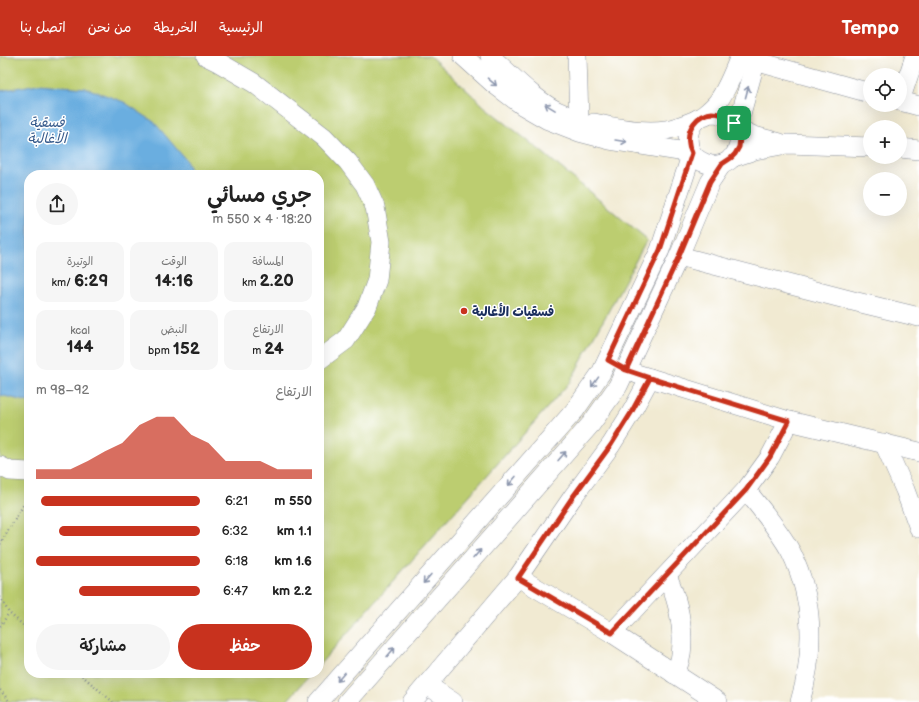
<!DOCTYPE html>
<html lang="ar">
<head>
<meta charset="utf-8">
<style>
	body { margin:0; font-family:"Balsamiq Sans","Playpen Sans Arabic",sans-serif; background:#f6f6f6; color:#222; direction:rtl; height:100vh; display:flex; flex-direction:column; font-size:15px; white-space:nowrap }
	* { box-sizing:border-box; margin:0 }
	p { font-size:13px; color:#767676 }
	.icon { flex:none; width:22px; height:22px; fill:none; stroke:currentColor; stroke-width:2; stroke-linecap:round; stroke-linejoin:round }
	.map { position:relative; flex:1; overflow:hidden; direction:ltr }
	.side { position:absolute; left:24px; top:114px; width:300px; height:508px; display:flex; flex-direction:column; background:#fff; border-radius:16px; box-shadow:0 4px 16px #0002; direction:rtl }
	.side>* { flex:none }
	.controls { position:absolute; left:863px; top:12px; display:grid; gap:8px }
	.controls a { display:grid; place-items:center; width:44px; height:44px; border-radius:50%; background:#fff; box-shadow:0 4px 16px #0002; font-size:20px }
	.pin { position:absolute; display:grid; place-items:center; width:34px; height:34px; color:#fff; margin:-17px; border-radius:8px; box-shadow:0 2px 6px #0006 }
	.round { display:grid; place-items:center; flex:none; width:42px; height:42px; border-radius:21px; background:#f6f6f6 }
	.head { display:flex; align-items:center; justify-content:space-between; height:68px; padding:0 12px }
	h1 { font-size:22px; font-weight:600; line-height:30px }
	.figures { display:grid; grid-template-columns:repeat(3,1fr); gap:6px; height:68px; padding:4px 12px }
	.figures div { display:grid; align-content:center; border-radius:10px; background:#f6f6f6; text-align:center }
	.figures b { font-size:17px; font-weight:600 }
	.figures small { font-size:11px; font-weight:400 }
	.figures p { font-size:11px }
	.chart { height:112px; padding:8px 12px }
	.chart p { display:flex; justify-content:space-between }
	.chart svg { width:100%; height:72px; margin-top:4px; fill:#c8321e; opacity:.7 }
	.action { display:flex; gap:8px; margin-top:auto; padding:8px 12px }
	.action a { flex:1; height:46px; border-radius:24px; background:#c8321e; color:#fff; font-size:16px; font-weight:600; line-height:46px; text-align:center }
	.action a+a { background:#f6f6f6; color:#222 }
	ul { padding:0 12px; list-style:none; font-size:13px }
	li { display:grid; grid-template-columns:64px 48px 1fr; align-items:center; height:30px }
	li i { height:10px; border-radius:5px; background:#c8321e }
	header { display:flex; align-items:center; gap:24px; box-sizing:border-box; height:56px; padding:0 20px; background:#c8321e; color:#fff }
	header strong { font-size:19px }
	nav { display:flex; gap:22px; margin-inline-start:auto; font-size:14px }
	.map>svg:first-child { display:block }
</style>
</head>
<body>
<header>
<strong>Tempo</strong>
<nav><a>الرئيسية</a><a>الخريطة</a><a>من نحن</a><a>اتصل بنا</a></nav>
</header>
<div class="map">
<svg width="919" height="646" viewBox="0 0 919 646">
	<rect width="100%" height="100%" fill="#fff"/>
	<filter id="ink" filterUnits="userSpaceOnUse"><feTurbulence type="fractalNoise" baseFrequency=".025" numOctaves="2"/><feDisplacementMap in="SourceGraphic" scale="8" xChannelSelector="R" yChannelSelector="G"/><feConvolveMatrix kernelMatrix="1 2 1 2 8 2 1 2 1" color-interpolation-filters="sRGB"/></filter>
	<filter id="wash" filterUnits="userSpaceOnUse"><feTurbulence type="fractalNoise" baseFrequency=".012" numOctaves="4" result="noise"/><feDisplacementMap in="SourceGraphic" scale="16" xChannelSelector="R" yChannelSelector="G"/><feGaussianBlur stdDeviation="0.9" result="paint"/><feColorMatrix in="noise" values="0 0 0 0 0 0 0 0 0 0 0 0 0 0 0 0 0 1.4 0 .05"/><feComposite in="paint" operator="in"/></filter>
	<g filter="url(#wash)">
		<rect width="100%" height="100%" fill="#f1ead2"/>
		<polygon fill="#bccd70" stroke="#6c7e67" points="0,0 430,0 485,51 542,96 647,184 570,326 319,609 319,119 29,119 29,617 312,617 286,646 0,646"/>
		<polygon fill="#6baee0" stroke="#436e9f" points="38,28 86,32 124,46 154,66 186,104 192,119 29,119 29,346 0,339 0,35"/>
	</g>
	<g filter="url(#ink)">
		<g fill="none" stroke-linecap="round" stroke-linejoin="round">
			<defs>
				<g id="minor">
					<polyline points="206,0 218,6 254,27 324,81 348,106 365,129 375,151 381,186 377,224 367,251 346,284 319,304"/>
					<path d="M 490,0 C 510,18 539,49 564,58"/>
					<polyline points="577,0 579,63"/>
					<polyline points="757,0 737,72 754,80 780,87"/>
					<polyline points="755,5 870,37"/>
					<polyline points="900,45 915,0"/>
					<polyline points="900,45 919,50"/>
					<path d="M 703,60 C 706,59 709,57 712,57 C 716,57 721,58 724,60 C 751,71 740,113 711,109 C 703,107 695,103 691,96 C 686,86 688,72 696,64 C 698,62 701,61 704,59 C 709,55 715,50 719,44 C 728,31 734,15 740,0"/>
					<path d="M 594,67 C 615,72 645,77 666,74 C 676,72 686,68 696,64"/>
					<polyline points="900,92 919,94"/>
					<polyline points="731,102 755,94 787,88 870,91"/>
					<polyline points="679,200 857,246 919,261"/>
					<polyline points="637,318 789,365 919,396"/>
					<polyline points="884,387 905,434 919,472"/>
					<polyline points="0,410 10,415 29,416"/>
					<path d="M 746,434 C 762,454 779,474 791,496 C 814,543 815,596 800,646"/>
					<path d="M 667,519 C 676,541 681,558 682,582 C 682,590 682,599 679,607 C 678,611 676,614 674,618"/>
					<polyline points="518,521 612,577 718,646"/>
					<polyline points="612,577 746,434 770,401 789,365"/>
					<polyline points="427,629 453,646"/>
					<polyline points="318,646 575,354 601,317 660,194 692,97 610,84 579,76 548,64 522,49 494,28 463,0"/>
					<polyline points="347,646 591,368 618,330 679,200 710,126 722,108"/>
					<polyline points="412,646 518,521 572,442 611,389 631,357 650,322"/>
				</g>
			</defs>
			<use href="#minor" stroke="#868c98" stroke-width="20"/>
			<g stroke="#868c98" stroke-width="2.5" stroke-dasharray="1 3" stroke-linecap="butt">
				<polyline points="0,488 29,440"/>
				<polyline points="0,541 9,557 29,574"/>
				<polyline points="0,570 9,557"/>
				<polyline points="79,617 113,646"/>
				<polyline points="0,634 10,646"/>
			</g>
			<use href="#minor" stroke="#fff" stroke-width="19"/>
		</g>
		<defs><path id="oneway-shaft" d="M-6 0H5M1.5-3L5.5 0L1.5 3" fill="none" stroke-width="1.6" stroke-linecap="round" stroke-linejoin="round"/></defs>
		<g stroke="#8d97ae">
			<use href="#oneway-shaft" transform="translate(492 26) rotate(40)"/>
			<use href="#oneway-shaft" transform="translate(747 36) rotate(-75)"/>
			<use href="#oneway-shaft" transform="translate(550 51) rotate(-149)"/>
			<use href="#oneway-shaft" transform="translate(621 85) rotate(9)"/>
			<use href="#oneway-shaft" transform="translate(595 326) rotate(126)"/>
			<use href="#oneway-shaft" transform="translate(562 400) rotate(-49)"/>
			<use href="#oneway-shaft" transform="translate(512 425) rotate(131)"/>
			<use href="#oneway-shaft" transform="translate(477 498) rotate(-49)"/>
			<use href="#oneway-shaft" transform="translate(427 523) rotate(131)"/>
			<use href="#oneway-shaft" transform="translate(391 596) rotate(-49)"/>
			<use href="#oneway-shaft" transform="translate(341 621) rotate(131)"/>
		</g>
	</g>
	<g fill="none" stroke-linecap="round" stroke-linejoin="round" filter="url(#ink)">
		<defs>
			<path id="route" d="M 734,67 C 728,61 721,57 712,57 C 697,58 686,73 689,88 C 689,91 691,94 692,97 L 660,194 L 608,304 L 626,314 L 650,322 L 789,365 L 770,401 L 746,434 L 612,577 L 518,522 L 572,442 L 611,389 L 631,357 L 650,322 L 626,314 L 679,200 L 710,126 L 722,108 L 731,102 L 735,98 L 739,91 L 740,82 L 738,74 L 734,67"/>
		</defs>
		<use href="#route" stroke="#fff" stroke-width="8"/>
		<use href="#route" stroke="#c8321e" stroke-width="5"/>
	</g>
	<circle fill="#c8321e" stroke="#fff" stroke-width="1.5" cx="464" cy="255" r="4"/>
	<g text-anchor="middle" stroke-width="3" stroke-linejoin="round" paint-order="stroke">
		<g font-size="13" font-weight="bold" fill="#1b2f5e" stroke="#fff" text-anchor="start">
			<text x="472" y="260">فسقيات الأغالبة</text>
		</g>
		<g font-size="14" font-style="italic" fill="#375b8c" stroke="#fff">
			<text x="47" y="71">فسقية<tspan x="47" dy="16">الأغالبة</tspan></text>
		</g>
	</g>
</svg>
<div class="controls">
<a><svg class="icon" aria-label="locate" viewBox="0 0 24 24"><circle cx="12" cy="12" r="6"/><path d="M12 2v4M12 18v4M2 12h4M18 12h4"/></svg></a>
<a>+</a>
<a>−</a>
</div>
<div class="pin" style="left:734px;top:67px;background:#1e9e55"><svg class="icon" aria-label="arrive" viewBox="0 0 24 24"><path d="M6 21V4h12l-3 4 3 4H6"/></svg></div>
<section class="side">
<div class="head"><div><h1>جري مسائي</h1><p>18:20 · 4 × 550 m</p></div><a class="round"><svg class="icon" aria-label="share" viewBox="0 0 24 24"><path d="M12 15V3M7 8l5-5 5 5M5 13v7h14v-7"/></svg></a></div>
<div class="figures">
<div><p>المسافة</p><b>2.20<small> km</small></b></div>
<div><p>الوقت</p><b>14:16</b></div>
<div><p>الوتيرة</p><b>6:29<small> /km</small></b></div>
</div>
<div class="figures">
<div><p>الارتفاع</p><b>24<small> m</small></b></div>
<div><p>النبض</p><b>152<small> bpm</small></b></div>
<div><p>kcal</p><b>144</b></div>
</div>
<div class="chart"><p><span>الارتفاع</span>92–98 m</p>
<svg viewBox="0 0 160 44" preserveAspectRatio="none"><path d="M0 44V38L10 38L20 38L30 33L40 27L50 22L60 11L70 6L80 6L90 17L100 22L110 33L120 33L130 33L140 38L150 38L160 38V44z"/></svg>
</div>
<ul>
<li><b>550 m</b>6:21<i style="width:97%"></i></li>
<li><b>1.1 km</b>6:32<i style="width:86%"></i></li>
<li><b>1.6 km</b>6:18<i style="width:100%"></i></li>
<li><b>2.2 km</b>6:47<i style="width:74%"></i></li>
</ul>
<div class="action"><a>حفظ</a><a>مشاركة</a></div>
</section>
</div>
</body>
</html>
